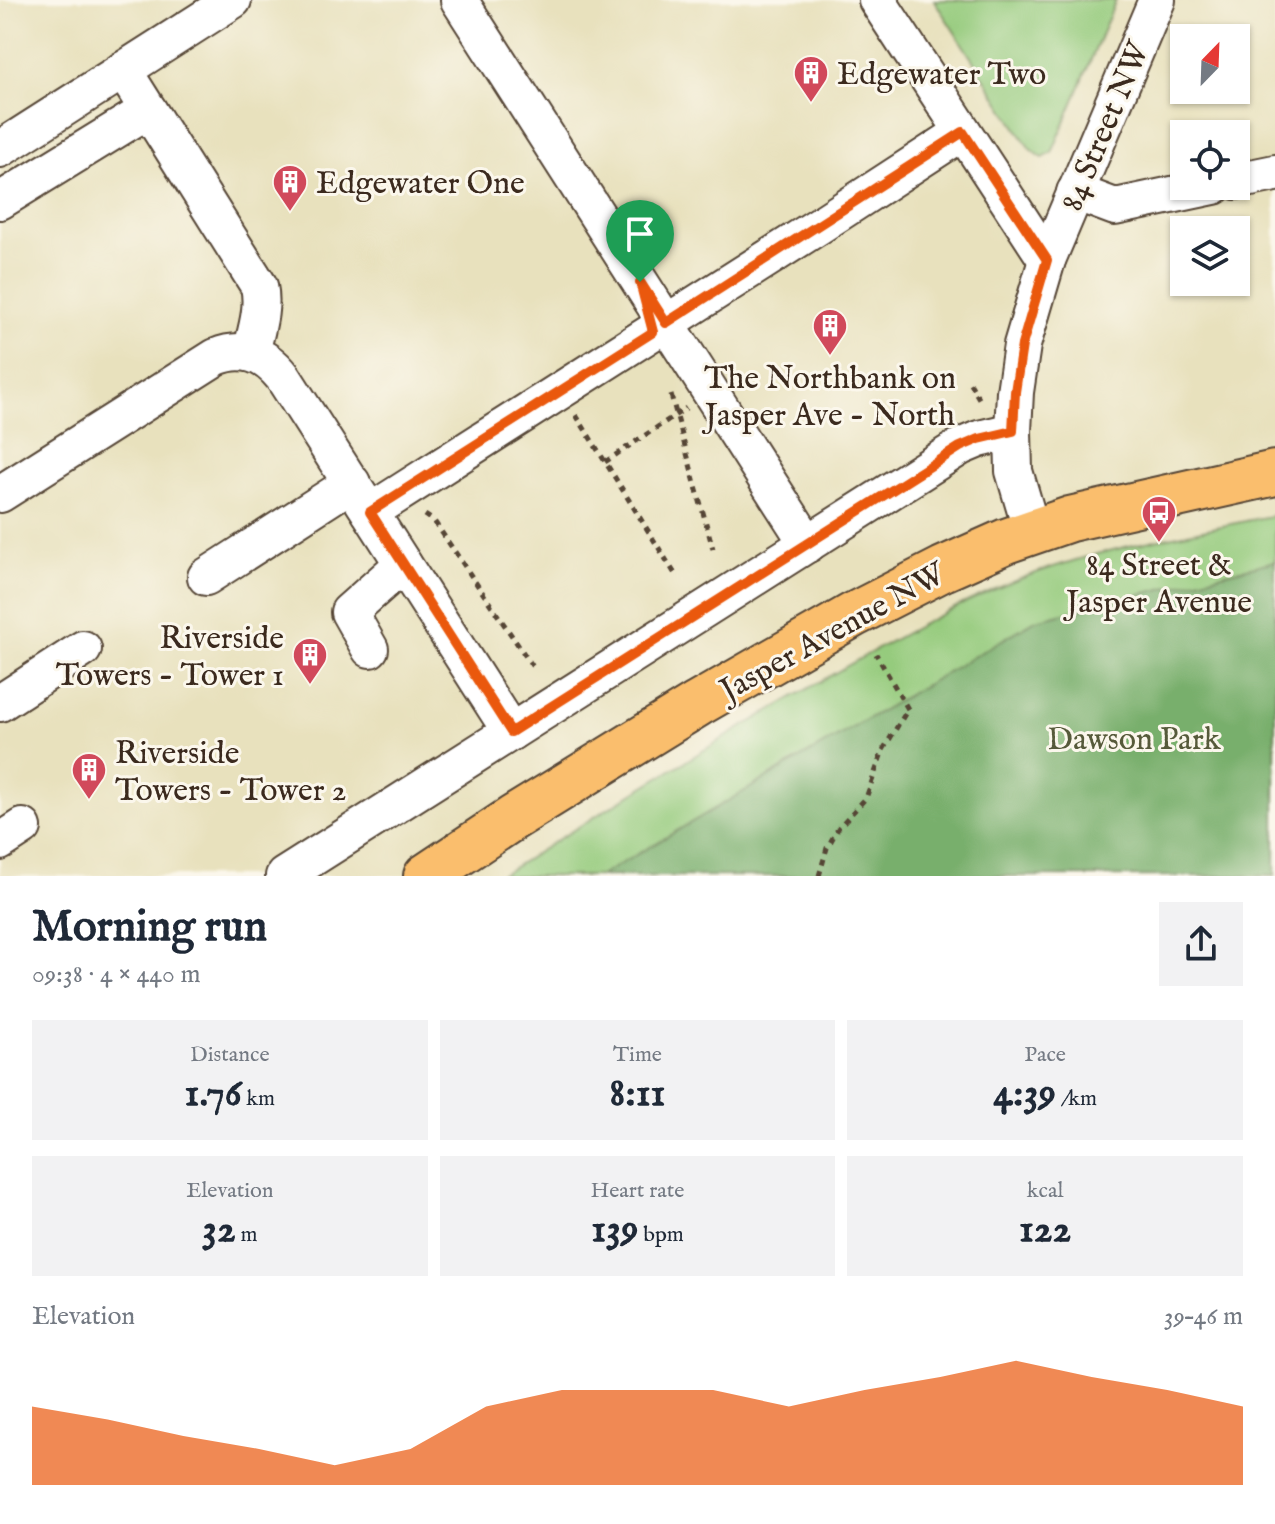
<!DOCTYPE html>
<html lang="en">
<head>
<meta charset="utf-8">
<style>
	body { margin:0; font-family:"IM FELL English",serif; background:#f2f2f3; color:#1f2937; height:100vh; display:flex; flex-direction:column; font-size:30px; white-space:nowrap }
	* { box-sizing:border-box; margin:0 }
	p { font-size:26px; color:#747a83 }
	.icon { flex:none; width:44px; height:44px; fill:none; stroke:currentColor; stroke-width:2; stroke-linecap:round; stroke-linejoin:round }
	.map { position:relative; height:876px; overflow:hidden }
	.side { display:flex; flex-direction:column; background:#fff; flex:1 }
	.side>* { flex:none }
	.needle { width:52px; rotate:23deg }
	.controls { position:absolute; left:1170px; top:24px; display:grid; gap:16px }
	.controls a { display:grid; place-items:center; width:80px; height:80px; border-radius:0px; background:#fff; box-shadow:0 2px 6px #0004; font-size:40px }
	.pin { position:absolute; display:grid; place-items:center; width:68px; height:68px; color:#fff; margin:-82px -34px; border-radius:50% 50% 50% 0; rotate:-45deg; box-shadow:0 0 8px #0007 }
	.pin .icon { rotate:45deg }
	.round { display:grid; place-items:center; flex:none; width:84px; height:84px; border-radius:0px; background:#f2f2f3 }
	.head { display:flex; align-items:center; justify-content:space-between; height:136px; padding:0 32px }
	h1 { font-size:44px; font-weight:700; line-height:60px }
	.metrics { display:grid; grid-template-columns:repeat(3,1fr); gap:12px; height:136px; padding:8px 32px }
	.metrics div { display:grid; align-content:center; border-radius:0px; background:#f2f2f3; text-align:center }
	.metrics b { font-size:40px; font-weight:700 }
	.metrics small { font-size:22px; font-weight:400 }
	.metrics p { font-size:22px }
	.chart { height:224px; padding:16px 32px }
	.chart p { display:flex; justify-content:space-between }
	.chart svg { width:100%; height:144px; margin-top:8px; fill:#ea580c; opacity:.7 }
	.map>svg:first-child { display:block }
</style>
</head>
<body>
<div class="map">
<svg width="1275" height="876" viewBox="0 0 1275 876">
	<rect width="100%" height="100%" fill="#fbf7ec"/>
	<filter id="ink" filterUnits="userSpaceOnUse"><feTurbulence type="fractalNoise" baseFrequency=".0125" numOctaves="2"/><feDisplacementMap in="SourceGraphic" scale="16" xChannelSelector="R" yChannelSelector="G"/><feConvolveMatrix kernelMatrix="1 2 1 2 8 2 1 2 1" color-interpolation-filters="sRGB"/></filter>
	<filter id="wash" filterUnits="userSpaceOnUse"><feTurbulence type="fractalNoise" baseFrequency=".006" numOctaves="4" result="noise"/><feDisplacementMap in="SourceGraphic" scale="32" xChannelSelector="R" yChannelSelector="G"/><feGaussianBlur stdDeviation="1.8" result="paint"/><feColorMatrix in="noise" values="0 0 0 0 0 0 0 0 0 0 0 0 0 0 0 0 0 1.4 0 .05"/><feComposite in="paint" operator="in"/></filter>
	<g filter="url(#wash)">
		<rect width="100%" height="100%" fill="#e8e1bd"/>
		<g fill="#95cb7d" stroke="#687a4e" stroke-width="2">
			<polygon points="934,0 1116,0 1052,153 1043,158 1030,149"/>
			<path d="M 1275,515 L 1275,627 L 692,876 L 499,876 C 604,811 709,745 816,684 C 887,643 957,602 1033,574 C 1110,546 1195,532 1275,515 Z"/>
		</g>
		<polygon fill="#78af6c" stroke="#5a6c45" stroke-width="2" points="1275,561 1275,876 600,876 1036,620"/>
	</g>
	<g filter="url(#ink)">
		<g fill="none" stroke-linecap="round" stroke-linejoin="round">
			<defs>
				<g id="minor">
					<polyline points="459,0 808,544"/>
					<polyline points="877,0 1047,260"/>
					<path d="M 123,70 L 259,286 C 264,308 256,331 251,353"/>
					<polyline points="0,149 233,0"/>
					<polyline points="1236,181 1275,173"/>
					<polyline points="1075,192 1115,207 1214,186"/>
					<polyline points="0,201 148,110"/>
					<path d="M 0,494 L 216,357 C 243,346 265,354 283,377 L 511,732"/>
					<polyline points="370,512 817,227 963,132"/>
					<polyline points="1032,532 1014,471 1013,431 1015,392 1022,345 1047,260 1157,0"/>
					<polyline points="206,577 352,483"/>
					<polyline points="370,649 349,612 403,564"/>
					<polyline points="0,703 83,649"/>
					<polyline points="0,842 23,827"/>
					<polyline points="284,876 960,447 979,439 1013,431"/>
				</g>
				<polyline id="major" points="426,876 513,818 698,704 853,615 943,569 1006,541 1070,519 1275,473"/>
			</defs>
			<use href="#minor" stroke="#554536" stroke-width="40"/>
			<use href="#major" stroke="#554536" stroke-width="48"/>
			<g stroke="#554536" stroke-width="5" stroke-dasharray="6 6" stroke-linecap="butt">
				<polyline points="970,383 981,402"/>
				<polyline points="671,395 713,549"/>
				<polyline points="576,415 675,574"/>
				<polyline points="605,462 686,408"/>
				<polyline points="425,515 434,521 533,667"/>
				<polyline points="819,876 827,848 839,827 866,798 883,750 908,709 876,654"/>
			</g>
			<use href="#minor" stroke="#fff" stroke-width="36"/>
			<use href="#major" stroke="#fabe6d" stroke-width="44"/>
		</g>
	</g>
	<g fill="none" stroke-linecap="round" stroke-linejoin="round" filter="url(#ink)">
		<defs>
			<polygon id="route" points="963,132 1047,260 1022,345 1015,392 1013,431 979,439 960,447 511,732 370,512 653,332 640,282 666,323"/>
		</defs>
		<use href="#route" stroke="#fff" stroke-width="16"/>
		<use href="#route" stroke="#ea580c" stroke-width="10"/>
	</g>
	<defs>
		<symbol id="building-pin" viewBox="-11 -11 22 30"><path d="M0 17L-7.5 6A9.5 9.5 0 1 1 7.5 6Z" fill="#d1495b" stroke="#fbf7ec"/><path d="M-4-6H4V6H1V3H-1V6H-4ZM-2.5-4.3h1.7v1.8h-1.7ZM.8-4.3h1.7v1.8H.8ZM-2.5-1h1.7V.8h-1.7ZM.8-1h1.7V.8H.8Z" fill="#fff"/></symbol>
		<symbol id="bus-pin" viewBox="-11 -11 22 30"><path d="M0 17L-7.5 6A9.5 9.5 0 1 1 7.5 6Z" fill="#d1495b" stroke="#fbf7ec"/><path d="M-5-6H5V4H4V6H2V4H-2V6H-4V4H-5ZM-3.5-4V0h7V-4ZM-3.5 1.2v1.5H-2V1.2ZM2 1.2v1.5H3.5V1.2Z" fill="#fff"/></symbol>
	</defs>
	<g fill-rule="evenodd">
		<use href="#building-pin" x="791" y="53" width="40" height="54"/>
		<use href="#building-pin" x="270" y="162" width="40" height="54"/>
		<use href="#building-pin" x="810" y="306" width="40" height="54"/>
		<use href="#bus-pin" x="1139" y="493" width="40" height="54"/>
		<use href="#building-pin" x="290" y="635" width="40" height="54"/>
		<use href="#building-pin" x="69" y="750" width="40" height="54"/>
	</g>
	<g text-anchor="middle" stroke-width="6" stroke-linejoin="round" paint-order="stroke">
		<g font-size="32" fill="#3b2a1e" stroke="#fbf7ec" text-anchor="start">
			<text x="837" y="84">Edgewater Two</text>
			<text x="316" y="193">Edgewater One</text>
			<text x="830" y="388" text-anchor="middle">The Northbank on<tspan x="830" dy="37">Jasper Ave - North</tspan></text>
			<text x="1159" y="575" text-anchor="middle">84 Street &amp;<tspan x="1159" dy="37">Jasper Avenue</tspan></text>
			<text x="284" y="648" text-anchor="end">Riverside<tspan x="284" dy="37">Towers - Tower 1</tspan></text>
			<text x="115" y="763">Riverside<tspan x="115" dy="37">Towers - Tower 2</tspan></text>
		</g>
		<g font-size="32" fill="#3b2a1e" stroke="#fbf7ec">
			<text transform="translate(1104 126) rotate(-67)" y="11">84 Street NW</text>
			<text transform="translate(832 631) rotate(-29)" y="11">Jasper Avenue NW</text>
		</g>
		<g font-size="32" fill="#565a3a" stroke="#fbf7ec">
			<text x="1134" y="749">Dawson Park</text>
		</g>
	</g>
</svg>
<div class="controls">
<a><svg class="needle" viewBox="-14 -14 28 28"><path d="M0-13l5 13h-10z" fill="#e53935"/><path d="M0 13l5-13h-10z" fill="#747a83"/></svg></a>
<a><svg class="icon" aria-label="locate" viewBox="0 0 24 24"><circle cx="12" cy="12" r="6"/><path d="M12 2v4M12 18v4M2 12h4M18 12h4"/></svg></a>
<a><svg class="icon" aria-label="layers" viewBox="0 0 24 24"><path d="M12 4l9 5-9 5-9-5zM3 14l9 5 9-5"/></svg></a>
</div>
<div class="pin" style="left:640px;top:282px;background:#1e9e55"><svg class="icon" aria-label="arrive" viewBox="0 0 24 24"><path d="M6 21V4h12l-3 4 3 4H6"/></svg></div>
</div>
<section class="side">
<div class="head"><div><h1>Morning run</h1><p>09:38 · 4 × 440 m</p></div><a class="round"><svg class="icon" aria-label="share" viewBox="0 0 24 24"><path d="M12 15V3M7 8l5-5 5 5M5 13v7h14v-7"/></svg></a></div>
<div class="metrics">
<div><p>Distance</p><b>1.76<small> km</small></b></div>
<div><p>Time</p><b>8:11</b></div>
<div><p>Pace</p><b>4:39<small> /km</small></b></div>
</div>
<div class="metrics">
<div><p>Elevation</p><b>32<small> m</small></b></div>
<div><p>Heart rate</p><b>139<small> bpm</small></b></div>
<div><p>kcal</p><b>122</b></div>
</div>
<div class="chart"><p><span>Elevation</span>39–46 m</p>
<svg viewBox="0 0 160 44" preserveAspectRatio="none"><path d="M0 44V20L10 24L20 29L30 33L40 38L50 33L60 20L70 15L80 15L90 15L100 20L110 15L120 11L130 6L140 11L150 15L160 20V44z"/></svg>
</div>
</section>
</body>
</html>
